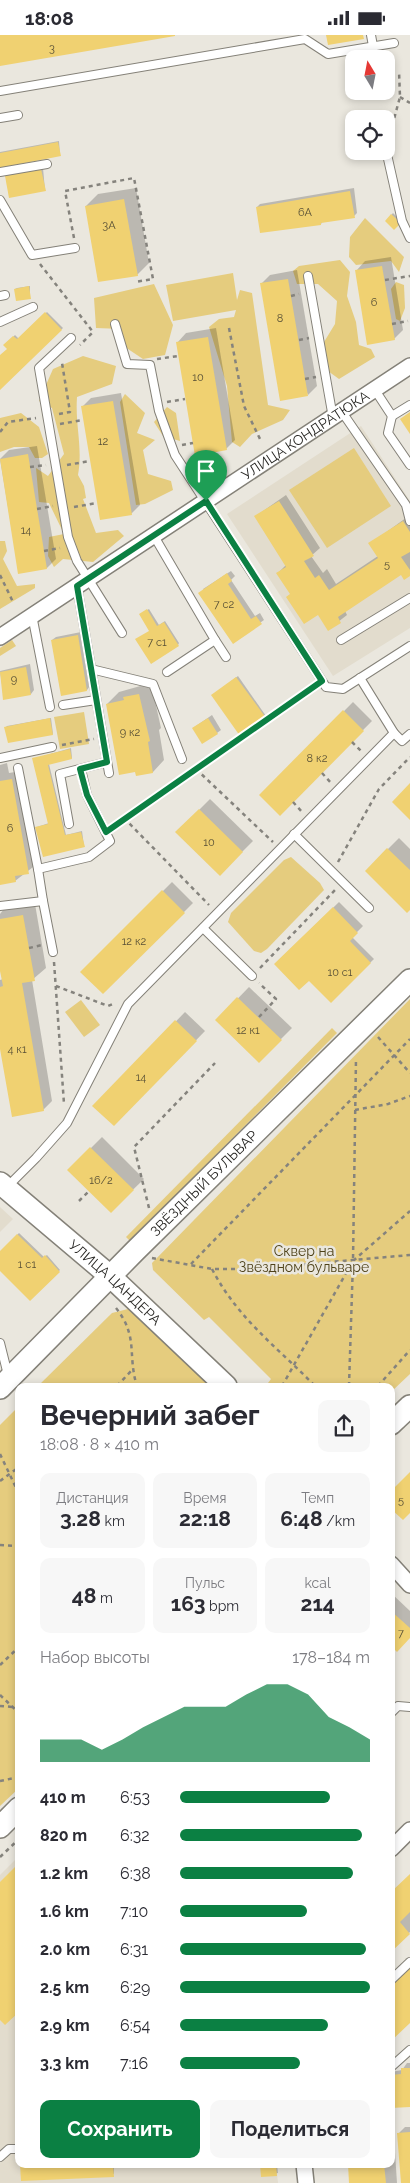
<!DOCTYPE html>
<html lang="ru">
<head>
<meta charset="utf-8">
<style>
	body { margin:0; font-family:Raleway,sans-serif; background:#f7f7f7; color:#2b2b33; height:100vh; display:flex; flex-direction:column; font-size:19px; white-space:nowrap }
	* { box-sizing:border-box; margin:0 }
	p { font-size:16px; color:#7c7c81 }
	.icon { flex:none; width:28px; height:28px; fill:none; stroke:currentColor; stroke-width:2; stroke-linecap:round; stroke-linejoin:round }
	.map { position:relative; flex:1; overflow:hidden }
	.sheet { position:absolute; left:15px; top:1348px; width:380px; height:785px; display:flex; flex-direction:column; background:#fff; border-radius:10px; box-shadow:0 2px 8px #0003 }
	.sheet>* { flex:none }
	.needle { width:32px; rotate:350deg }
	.fabs { position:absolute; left:345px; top:15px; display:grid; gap:10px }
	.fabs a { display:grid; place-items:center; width:50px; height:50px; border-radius:10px; background:#fff; box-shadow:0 2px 8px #0003; font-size:25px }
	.pin { position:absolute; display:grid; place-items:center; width:42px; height:42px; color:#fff; margin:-51px -21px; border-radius:50% 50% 50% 0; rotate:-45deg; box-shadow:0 0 5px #0007 }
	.pin .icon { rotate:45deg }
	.round { display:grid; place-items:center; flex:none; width:52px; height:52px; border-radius:10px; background:#f7f7f7 }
	.headline { display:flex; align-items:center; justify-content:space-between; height:85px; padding:0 25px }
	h1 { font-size:28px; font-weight:700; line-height:38px }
	.stats { display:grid; grid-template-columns:repeat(3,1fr); gap:8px; height:85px; padding:5px 25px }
	.stats div { display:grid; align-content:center; border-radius:10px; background:#f7f7f7; text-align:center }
	.stats b { font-size:21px; font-weight:700 }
	.stats small { font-size:14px; font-weight:400 }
	.stats p { font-size:14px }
	.chart { height:140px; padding:10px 25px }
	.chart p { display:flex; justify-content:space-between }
	.chart svg { width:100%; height:90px; margin-top:5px; fill:#0b8043; opacity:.7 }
	.button { display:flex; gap:10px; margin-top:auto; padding:10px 25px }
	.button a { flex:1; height:58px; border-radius:10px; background:#0b8043; color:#fff; font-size:20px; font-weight:700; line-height:58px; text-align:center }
	.button a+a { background:#f7f7f7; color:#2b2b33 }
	ul { padding:0 25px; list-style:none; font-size:16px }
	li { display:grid; grid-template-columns:80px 60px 1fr; align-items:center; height:38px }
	li i { height:12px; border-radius:6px; background:#0b8043 }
	.status { display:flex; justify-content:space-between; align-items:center; height:35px; padding:0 25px; background:#fff; direction:ltr }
	.status svg { height:14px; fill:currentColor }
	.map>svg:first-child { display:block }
</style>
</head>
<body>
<div class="status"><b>18:08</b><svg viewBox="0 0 49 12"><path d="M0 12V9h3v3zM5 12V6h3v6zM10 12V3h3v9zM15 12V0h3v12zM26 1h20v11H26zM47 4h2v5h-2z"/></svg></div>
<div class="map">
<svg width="410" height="2148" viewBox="0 0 410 2148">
	<rect width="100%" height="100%" fill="#eae7de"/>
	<g fill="#e2dccd">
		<polygon points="361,391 410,466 410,593 333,641 227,479"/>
		<polygon points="0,1172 13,1184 0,1197"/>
		<polygon points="19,1821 19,2129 276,2129 278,2148 0,2148 0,1840"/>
	</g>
	<g fill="#e5cc7e">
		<polygon points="365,183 404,222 399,237 391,226 356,230 349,222 350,202"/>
		<polygon points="340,225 350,237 347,261 356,287 359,310 371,314 375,322 339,344 328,336 324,307 335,289 337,266 318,249 297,249 293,236 299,231"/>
		<polygon points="233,238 237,265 240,255 252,258 268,370 290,375 283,385 252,399 240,412 232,407 227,351 209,292 219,284 234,282 236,275 173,286 166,250"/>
		<polygon points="396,247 404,250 405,273 400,286 396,284 391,254"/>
		<polygon points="154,249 173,290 165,320 143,324 125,312 121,294 96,293 94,263"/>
		<path d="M 83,321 L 116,331 L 112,349 L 77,362 C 75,391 83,412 78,440 L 84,451 L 86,463 L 83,464 L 96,498 L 118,495 L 124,501 L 93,527 L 63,524 L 54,532 L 48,521 L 49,502 L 64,499 L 49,468 L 39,467 L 36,433 L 48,441 L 64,419 L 52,373 L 39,366 L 53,334 Z"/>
		<polygon points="125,359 145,378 137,398 155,405 143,415 148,439 171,446 173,455 145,469 136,470 120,367"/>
		<polygon points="167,372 176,378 180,406 163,401 154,387"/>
		<polygon points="21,378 39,392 48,419 42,423 35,423 29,412 14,412 0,417 0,383"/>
		<polygon points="354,413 391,471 327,513 289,455"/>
		<polygon points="0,506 5,506 7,516 3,524 17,551 35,549 35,553 0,574"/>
		<polygon points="12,605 16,611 0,621 0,613"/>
		<polygon points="84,677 89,709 60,714 54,682"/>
		<polygon points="291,822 320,848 324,855 267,914 261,918 254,916 228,887 231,878 284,825"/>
		<polygon points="410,964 410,1339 391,1357 391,1351 271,1351 268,1348 271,1344 209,1282 204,1285 153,1235 152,1228"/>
		<polygon points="81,965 100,990 84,1002 65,977"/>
		<polygon points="332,993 337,998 130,1206 126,1202"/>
		<polygon points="128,1274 150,1291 210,1351 38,1351 112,1278"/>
		<polygon points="19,1371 19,1753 0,1771 0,1390"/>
	</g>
	<g fill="#0003">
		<polygon points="377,80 377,84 361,84 362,83"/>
		<polygon points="59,106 60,120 0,131 0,117"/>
		<polygon points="43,133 45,155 6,141 8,140"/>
		<polygon points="136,153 149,228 137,240 86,171 98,159"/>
		<polygon points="354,153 357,178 354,181 323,186 321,189 257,172 260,169"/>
		<polygon points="393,178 401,186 386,186"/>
		<polygon points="391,222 403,295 394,304 356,236 365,226"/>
		<polygon points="297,235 317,351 308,360 261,249 270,240"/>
		<polygon points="30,251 30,263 15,254 17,253"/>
		<polygon points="47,277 63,293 0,353 0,322 8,314 5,310 15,300 19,304"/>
		<polygon points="216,293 235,405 226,414 177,308 186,298"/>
		<polygon points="121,358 140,470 131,479 82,372 91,363"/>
		<polygon points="37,411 56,524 47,533 19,538 0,424 9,415"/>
		<polygon points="286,460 320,513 311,521 323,538 327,534 336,549 378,521 370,509 410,480 410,540 401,539 345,576 347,580 329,594 318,579 291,559 278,538 286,530 256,481"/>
		<polygon points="231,536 235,541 231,545 255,581 260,578 264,585 233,607 203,554"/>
		<polygon points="149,574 159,590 165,586 179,608 178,610 150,595 142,578"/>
		<polygon points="81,597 90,651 87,655 62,659 52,605 56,602"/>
		<polygon points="30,629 34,655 31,659 4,663 0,636"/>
		<polygon points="238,641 266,681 265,682 214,659"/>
		<polygon points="151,648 161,693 159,695 164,725 153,737 136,736 107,669 119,657"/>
		<polygon points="353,667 372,686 280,779 261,760"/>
		<polygon points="212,680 221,695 217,698 193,693"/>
		<polygon points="51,683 53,699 6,692 7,691"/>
		<polygon points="71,713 72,723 49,729 66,800 82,796 84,811 37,792 49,788 33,724"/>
		<polygon points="7,728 9,738 21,736 37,829 15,846 0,849 0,730"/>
		<polygon points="210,764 253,806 220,839 177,797"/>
		<polygon points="399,803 410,814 410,873 366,836"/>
		<polygon points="172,847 193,868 103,958 82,937"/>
		<polygon points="339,867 363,891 352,902 374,924 331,966 311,946 276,929"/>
		<polygon points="35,869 46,933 32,945 52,1066 43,1075 0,1007 0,945 3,944 0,929 0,879 4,874"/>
		<polygon points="249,952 292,993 259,1026 217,985"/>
		<polygon points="185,977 205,996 114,1090 94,1071"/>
		<polygon points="102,1102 144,1144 111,1176 69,1135"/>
		<polygon points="19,1198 44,1222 47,1220 60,1235 30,1265 0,1235 0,1217"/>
		<polygon points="391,1558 410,1576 410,1601 391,1611"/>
		<polygon points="19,1830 19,1977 0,1984 0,1848"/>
		<polygon points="410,1840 410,1897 391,1915"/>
		<polygon points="407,2028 410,2028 410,2071 392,2072 397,2148 350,2148 349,2129 391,2129 391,2037 402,2035"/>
		<polygon points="405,2092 410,2092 410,2148 402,2148 398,2099"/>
		<polygon points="21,2129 114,2129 114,2139 22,2144"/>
		<polygon points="262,2129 277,2129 278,2138 263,2141"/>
	</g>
	<g fill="#f0d171">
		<polygon points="0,0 175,0 175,1 0,31"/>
		<polygon points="326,0 363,0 364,4 328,10"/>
		<polygon points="58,107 61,121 0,133 0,118"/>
		<polygon points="41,134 46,156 9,163 5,141"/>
		<polygon points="350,156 355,183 321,188 321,190 260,198 256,172"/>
		<polygon points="124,164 138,241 98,247 85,171"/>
		<polygon points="391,179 401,188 394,195 385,186"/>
		<polygon points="382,231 395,305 367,310 355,235"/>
		<polygon points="288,244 308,361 280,366 260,248"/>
		<polygon points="29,251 31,264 16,266 14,254"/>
		<polygon points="45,277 62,295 0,355 0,320 7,314 3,310 13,301 17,304"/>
		<polygon points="208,302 227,415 195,421 176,307"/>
		<polygon points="113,366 132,480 100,485 81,371"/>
		<polygon points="410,377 410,399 400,384"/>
		<polygon points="28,419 47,534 18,539 0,424"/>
		<polygon points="279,466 314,521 304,526 315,543 319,540 329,555 378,523 368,508 403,486 410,497 410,517 401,522 410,535 410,541 404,545 401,540 338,582 341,588 328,596 318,580 304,589 286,562 290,559 276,538 286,532 254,481"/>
		<polygon points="227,538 232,546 228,549 251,584 256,581 262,589 233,609 198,558"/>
		<polygon points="147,574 157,591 164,587 179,611 151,629 135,604 149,596 139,579"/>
		<polygon points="78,600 87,656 61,661 51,605"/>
		<polygon points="26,632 31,660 3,665 0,637"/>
		<polygon points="236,642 266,683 240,701 211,660"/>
		<polygon points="139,659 150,706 148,707 153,738 136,741 135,737 119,740 106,669 124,665 123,662"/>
		<polygon points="343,675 364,696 280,781 259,760"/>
		<polygon points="50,683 53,700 8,708 4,692"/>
		<polygon points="208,683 218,699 202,709 192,693"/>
		<polygon points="70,714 72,724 48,730 65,800 81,797 85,812 43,822 35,792 48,789 32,723"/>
		<polygon points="12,744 29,839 15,841 16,847 0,850 0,746"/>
		<polygon points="410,748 410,785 392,767"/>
		<polygon points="199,774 243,817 220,841 175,797"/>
		<polygon points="387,813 410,835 410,875 407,878 365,836"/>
		<polygon points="162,855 185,878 103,959 80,937"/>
		<polygon points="333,872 358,898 350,906 371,928 331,968 309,946 299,955 274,929"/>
		<polygon points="23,880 35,946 22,948 44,1076 12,1082 0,1014 0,952 3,951 0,936 0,884"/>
		<polygon points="237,962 282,1005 259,1028 215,985"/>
		<polygon points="175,985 197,1006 114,1091 92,1071"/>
		<polygon points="90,1112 134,1155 111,1178 67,1135"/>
		<polygon points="17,1199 42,1223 45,1220 60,1237 30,1266 0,1236 0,1216"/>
		<polygon points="410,1437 410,1478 403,1485 391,1474 391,1456"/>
		<polygon points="391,1576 410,1593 410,1603 397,1617 391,1611"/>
		<polygon points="18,1829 19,1977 5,1990 0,1985 0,1847"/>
		<polygon points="410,1839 410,1877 400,1887 410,1899 391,1917 391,1857"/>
		<polygon points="410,1933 410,1988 391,2006 391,1951"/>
		<polygon points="401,2033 410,2033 410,2072 391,2073 391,2040 401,2039"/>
		<polygon points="410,2097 410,2148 401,2148 397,2098"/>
		<polygon points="20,2129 113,2129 114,2142 21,2146"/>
		<polygon points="260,2129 276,2129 277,2141 261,2142"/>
		<polygon points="348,2129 384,2129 386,2148 349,2148"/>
	</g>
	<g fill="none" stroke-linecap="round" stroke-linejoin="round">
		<defs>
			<g id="lane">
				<polyline points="371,0 373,11"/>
				<polyline points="0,56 305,4 328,19 394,8"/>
				<polyline points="0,83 18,80"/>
				<polyline points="386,115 402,186 410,203"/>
				<polyline points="0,137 47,129"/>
				<polyline points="0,165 32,220 75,213"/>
				<polyline points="308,241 333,383"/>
				<polyline points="0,261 5,260"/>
				<polyline points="0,287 33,272"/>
				<polyline points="115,289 127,329 150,330 159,376 175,420 326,652 343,654 410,611"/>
				<polyline points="71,303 39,333 68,502 77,526 122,598"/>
				<polyline points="375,355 392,381 388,398 410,430"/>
				<polyline points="342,377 406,470 410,486"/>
				<polyline points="392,381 410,370"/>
				<polyline points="154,501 215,605 167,637"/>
				<polyline points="77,551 109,738"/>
				<polyline points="32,580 50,672"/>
				<polyline points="215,605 226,622"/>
				<polyline points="341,605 410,563"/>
				<polyline points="91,634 153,649 182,724"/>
				<polyline points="63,670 96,665"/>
				<polyline points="394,698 402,706 410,699"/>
				<polyline points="0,723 52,712"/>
				<polyline points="18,733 38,834"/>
				<polyline points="69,789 60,739 107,727"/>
				<polyline points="294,799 369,873"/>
				<polyline points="43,866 53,917"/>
				<polyline points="0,871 43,866 38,834 89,822 110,806 87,760 81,734"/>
				<polyline points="203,893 252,941"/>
				<polyline points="6,1153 36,1123 67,1088 128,969 394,698 360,643"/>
				<polyline points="0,1308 8,1340"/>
				<polyline points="391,1678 398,1671 410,1672"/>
				<polyline points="391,1945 410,1927"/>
				<polyline points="391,2032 410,2015"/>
				<polyline points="0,2122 9,2114 19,2114"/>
			</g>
			<g id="street">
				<path id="s1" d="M 0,602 L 410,331"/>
				<polyline points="391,1529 410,1550"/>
				<polyline points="391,1814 410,1795"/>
				<polyline points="304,2129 306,2148"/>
			</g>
			<g id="secondary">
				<path id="s2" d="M 0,1148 L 110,1241 L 226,1351"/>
				<path id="s3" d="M 0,1353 L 135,1216 L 410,945"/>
				<polyline points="391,1389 410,1371"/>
				<polyline points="0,1792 19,1773"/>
			</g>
		</defs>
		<use href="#lane" stroke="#848178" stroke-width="10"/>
		<use href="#street" stroke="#848178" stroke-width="18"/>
		<use href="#secondary" stroke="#848178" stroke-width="24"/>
		<g stroke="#85837d" stroke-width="2.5" stroke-dasharray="4 4" stroke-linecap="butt">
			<polyline points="400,62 410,68"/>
			<polyline points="388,106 400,62 399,36"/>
			<polyline points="74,203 65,156 134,143 153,244 135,247"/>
			<polyline points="40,229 93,297 80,310"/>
			<polyline points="385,245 410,241"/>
			<polyline points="291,261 299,259"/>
			<polyline points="392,289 408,286"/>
			<polyline points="229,293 244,371 260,404"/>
			<polyline points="299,305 309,303"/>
			<polyline points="157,324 178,321"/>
			<polyline points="305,344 316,342"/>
			<polyline points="167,367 185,364"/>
			<polyline points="59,379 70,377 62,328"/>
			<polyline points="60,389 83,385"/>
			<polyline points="0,397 8,387 36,383"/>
			<polyline points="182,410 193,408"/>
			<polyline points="67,430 90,426"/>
			<polyline points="30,432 46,430"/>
			<polyline points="74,472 97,468"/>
			<polyline points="37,474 53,471"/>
			<polyline points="44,516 60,513"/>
			<polyline points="0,540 13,567"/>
			<polyline points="352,707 362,717"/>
			<polyline points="62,710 94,704"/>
			<polyline points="196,734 273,807"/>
			<polyline points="322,738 331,748"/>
			<polyline points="293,767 302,777"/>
			<polyline points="124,783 209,870"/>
			<polyline points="114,791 314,651"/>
			<polyline points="338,827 379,754 410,722"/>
			<polyline points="29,913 42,910"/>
			<polyline points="54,927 64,1069"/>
			<polyline points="260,933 336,854"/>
			<polyline points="56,951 108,971 115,968"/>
			<polyline points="259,982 276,964 259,948"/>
			<polyline points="378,1002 410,1038"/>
			<polyline points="355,1075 388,1069 410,1061"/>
			<polyline points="79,1166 89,1156"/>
			<polyline points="149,1173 134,1112 215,1028"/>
			<polyline points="152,1223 212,1234 250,1234 410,1220"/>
			<polyline points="191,1229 410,1004"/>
			<path d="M 212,1234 C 238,1284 277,1312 315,1351"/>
			<path d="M 116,1273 C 139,1302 127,1320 137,1351"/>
			<polyline points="117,1351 132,1335"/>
			<polyline points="282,1351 353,1226 410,1176"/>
			<polyline points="349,1351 353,1226 356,1023"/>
			<polyline points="378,1351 410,1315"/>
			<polyline points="0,1419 19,1459"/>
			<polyline points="0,1446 19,1432"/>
			<polyline points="0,1510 19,1511"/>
			<polyline points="0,1630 19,1612"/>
			<polyline points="0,1660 19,1678"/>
			<polyline points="0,1671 13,1672"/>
			<polyline points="0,1746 19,1742"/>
			<polyline points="0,1822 19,1804"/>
		</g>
		<use href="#lane" stroke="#fff" stroke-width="8"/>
		<use href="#street" stroke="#fff" stroke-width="15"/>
		<use href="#secondary" stroke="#fff" stroke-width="21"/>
	</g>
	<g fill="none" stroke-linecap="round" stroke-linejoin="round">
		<defs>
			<polygon id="route" points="206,466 322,646 106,797 87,760 80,734 107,727 77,551"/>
		</defs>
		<use href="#route" stroke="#fff" stroke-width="10"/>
		<use href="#route" stroke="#0b8043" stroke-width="6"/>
	</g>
	<g text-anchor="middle" stroke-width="5" stroke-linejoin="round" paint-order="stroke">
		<g font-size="11" fill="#585036">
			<text x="52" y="17">3</text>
			<text x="305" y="181">6А</text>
			<text x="109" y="194">3А</text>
			<text x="374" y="271">6</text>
			<text x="280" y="287">8</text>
			<text x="198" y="346">10</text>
			<text x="103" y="410">12</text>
			<text x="26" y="499">14</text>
			<text x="387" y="533">5</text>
			<text x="224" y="573">7 с2</text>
			<text x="157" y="611">7 с1</text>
			<text x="14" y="648">9</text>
			<text x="130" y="701">9 к2</text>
			<text x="317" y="727">8 к2</text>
			<text x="10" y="797">6</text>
			<text x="209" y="811">10</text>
			<text x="134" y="910">12 к2</text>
			<text x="340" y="941">10 с1</text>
			<text x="248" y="999">12 к1</text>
			<text x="17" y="1018">4 к1</text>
			<text x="141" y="1046">14</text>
			<text x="101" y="1149">16/2</text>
			<text x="27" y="1233">1 с1</text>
			<text x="401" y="1469">5</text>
			<text x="401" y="1602">7</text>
		</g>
		<g font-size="14" fill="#262522" stroke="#eae7de">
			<text dy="5" stroke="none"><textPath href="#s1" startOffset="366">УЛИЦА КОНДРАТЮКА</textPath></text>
			<text dy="5" stroke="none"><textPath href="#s3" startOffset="289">ЗВЁЗДНЫЙ БУЛЬВАР</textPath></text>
			<text dy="5" stroke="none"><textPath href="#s2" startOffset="152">УЛИЦА ЦАНДЕРА</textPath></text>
		</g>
		<g font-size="14" fill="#4e4219" stroke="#eae7de">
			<text x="304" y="1221">Сквер на<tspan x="304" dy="16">Звёздном бульваре</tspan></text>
		</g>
	</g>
</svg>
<div class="fabs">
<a><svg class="needle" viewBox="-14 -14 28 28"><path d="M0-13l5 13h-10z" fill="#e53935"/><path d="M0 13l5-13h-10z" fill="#7c7c81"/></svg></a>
<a><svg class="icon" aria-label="locate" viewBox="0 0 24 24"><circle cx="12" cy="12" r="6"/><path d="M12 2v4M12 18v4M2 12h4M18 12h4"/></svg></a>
</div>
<div class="pin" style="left:206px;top:466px;background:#1e9e55"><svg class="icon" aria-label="arrive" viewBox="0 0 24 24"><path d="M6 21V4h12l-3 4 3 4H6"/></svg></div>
<section class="sheet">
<div class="headline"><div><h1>Вечерний забег</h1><p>18:08 · 8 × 410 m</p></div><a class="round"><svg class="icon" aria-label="share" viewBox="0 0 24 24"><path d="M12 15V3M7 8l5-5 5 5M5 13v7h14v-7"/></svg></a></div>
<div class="stats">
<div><p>Дистанция</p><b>3.28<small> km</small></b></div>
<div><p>Время</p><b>22:18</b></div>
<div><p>Темп</p><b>6:48<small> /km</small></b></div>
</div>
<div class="stats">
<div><b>48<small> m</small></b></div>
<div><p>Пульс</p><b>163<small> bpm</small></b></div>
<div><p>kcal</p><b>214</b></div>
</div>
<div class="chart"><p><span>Набор высоты</span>178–184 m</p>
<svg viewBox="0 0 160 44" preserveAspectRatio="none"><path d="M0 44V33L10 33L20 33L30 38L40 33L50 27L60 22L70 17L80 17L90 17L100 11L110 6L120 6L130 11L140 22L150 27L160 33V44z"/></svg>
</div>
<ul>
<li><b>410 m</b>6:53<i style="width:79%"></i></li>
<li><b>820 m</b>6:32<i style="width:96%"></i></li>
<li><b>1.2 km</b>6:38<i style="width:91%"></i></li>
<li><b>1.6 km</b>7:10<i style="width:67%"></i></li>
<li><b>2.0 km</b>6:31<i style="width:98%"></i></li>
<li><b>2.5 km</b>6:29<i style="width:100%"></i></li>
<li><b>2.9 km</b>6:54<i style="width:78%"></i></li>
<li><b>3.3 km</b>7:16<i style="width:63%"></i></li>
</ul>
<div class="button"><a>Сохранить</a><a>Поделиться</a></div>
</section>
</div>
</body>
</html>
